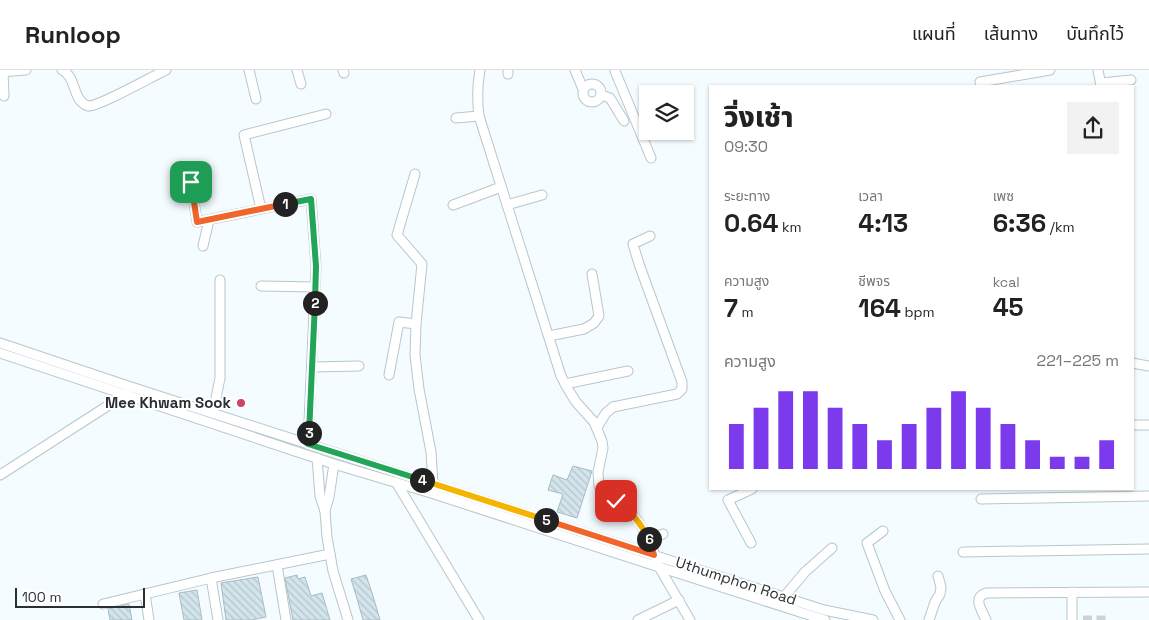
<!DOCTYPE html>
<html lang="th">
<head>
<meta charset="utf-8">
<style>
	body { margin:0; font-family:"Space Grotesk","Noto Sans Thai",sans-serif; background:#f2f2f2; color:#222; height:100vh; display:flex; flex-direction:column; font-size:19px; white-space:nowrap }
	* { box-sizing:border-box; margin:0 }
	p { font-size:16px; color:#767676 }
	.icon { flex:none; width:28px; height:28px; fill:none; stroke:currentColor; stroke-width:2; stroke-linecap:round; stroke-linejoin:round }
	.map { position:relative; flex:1; overflow:hidden }
	.panel { position:absolute; left:709px; top:15px; width:425px; height:405px; display:flex; flex-direction:column; background:#fff; border-radius:0px; box-shadow:0 1px 4px #0004 }
	.panel>* { flex:none }
	.tools { position:absolute; left:639px; top:15px; display:grid; gap:10px }
	.tools a { display:grid; place-items:center; width:55px; height:55px; border-radius:0px; background:#fff; box-shadow:0 1px 4px #0004; font-size:25px }
	.scale { position:absolute; left:15px; bottom:12px; width:130px; box-sizing:border-box; padding-left:5px; border:2px solid #292f32; border-top:0; font-size:14px; line-height:18px; white-space:nowrap; color:#292f32; -webkit-text-stroke:4px #fff; paint-order:stroke }
	.pin { position:absolute; display:grid; place-items:center; width:42px; height:42px; color:#fff; margin:-21px; border-radius:10px; box-shadow:0 2px 8px #0006 }
	.km { position:absolute; width:25px; height:25px; margin:-12px; border-radius:50%; background:#222; color:#fff; font-size:14px; line-height:25px; text-align:center }
	.round { display:grid; place-items:center; flex:none; width:52px; height:52px; border-radius:0px; background:#f2f2f2 }
	.headline { display:flex; align-items:center; justify-content:space-between; height:85px; padding:0 15px }
	h1 { font-size:28px; font-weight:800; line-height:38px }
	.metrics { display:grid; grid-template-columns:repeat(3,1fr); gap:8px; height:85px; padding:5px 15px }
	.metrics div { display:grid; align-content:center }
	.metrics b { font-size:25px; font-weight:800 }
	.metrics small { font-size:14px; font-weight:400 }
	.metrics p { font-size:14px }
	.chart { height:140px; padding:10px 15px }
	.chart p { display:flex; justify-content:space-between }
	.chart svg { width:100%; height:90px; margin-top:5px; stroke:#7c3aed; stroke-width:6 }
	header { display:flex; align-items:center; gap:30px; box-sizing:border-box; height:70px; padding:0 25px; background:#fff; border-bottom:1px solid #e0e0e0 }
	header strong { font-size:24px }
	nav { display:flex; gap:28px; margin-inline-start:auto; font-size:18px }
	.map>svg:first-child { display:block }
</style>
</head>
<body>
<header>
<strong>Runloop</strong>
<nav><a>แผนที่</a><a>เส้นทาง</a><a>บันทึกไว้</a></nav>
</header>
<div class="map">
<svg width="1149" height="550" viewBox="0 0 1149 550">
	<defs>
		<pattern id="building-back-hatch" width="6" height="6" patternUnits="userSpaceOnUse" patternTransform="scale(1.25)"><rect width="6" height="6" fill="#d3e5ec"/><path d="M-1 5l2 2M0 0l6 6M5-1l2 2" fill="none" stroke="#b5c5cb"/></pattern>
	</defs>
	<rect width="100%" height="100%" fill="#f5fcff"/>
	<g fill="url(#building-back-hatch)" stroke="#a9bbc1">
		<polygon points="573,396 592,401 577,448 557,442 563,424 548,420 553,405 567,410"/>
		<polygon points="297,505 298,509 305,507 311,526 322,523 330,550 293,550 285,508"/>
		<polygon points="366,505 373,526 380,550 363,550 356,525 351,509"/>
		<polygon points="258,507 266,547 251,550 226,550 221,513"/>
		<polygon points="197,520 202,550 184,550 179,523"/>
		<polygon points="129,534 132,550 110,550 108,539"/>
	</g>
	<g fill="none" stroke-linecap="round" stroke-linejoin="round">
		<polyline stroke="#ccd3d6" stroke-width="9" stroke-dasharray="9 4.5" stroke-linecap="butt" points="1083,550 1109,550"/>
		<defs>
			<g id="minor">
				<path d="M 62,0 C 73,5 73,19 79,29 C 81,32 85,35 88,36 C 98,37 153,6 166,0"/>
				<polyline points="249,0 256,29"/>
				<polyline points="297,0 301,14"/>
				<polyline points="343,0 344,3"/>
				<path d="M 480,0 C 477,16 477,30 479,46 L 561,306 L 569,321 L 576,332 L 594,352 L 602,371 L 603,378 L 598,402 L 599,416 L 601,420 L 606,426 L 622,434 L 638,451 L 649,469 L 659,497 L 690,550"/>
				<polyline points="508,0 508,4"/>
				<polyline points="575,0 583,19"/>
				<polyline points="1098,0 1101,16"/>
				<polyline points="615,1 651,88"/>
				<polyline points="0,2 26,0"/>
				<polyline points="3,2 4,26"/>
				<polyline points="980,12 1050,0"/>
				<polyline points="1101,13 1131,10"/>
				<circle cx="592" cy="23" r="9"/>
				<polyline points="601,25 610,28 624,51"/>
				<polyline points="456,48 479,46"/>
				<polyline points="415,104 397,165 422,194 416,254 415,285 419,319 431,382 433,414"/>
				<polyline points="191,112 197,152 311,129 316,196 308,374"/>
				<polyline points="453,135 501,117"/>
				<polyline points="507,135 542,125"/>
				<polyline points="261,139 244,65 326,44"/>
				<polyline points="203,176 209,150"/>
				<polyline points="261,216 315,217"/>
				<polyline points="549,266 584,259 594,253 599,246 592,204"/>
				<polyline points="0,273 128,316 824,540 873,550"/>
				<polyline points="0,283 334,394 431,423 659,497 825,550"/>
				<polyline points="1132,293 1149,296"/>
				<polyline points="312,297 359,296"/>
				<polyline points="389,305 399,252 416,254"/>
				<polyline points="565,314 628,301"/>
				<polyline points="213,343 220,308 220,210"/>
				<polyline points="1132,355 1149,355"/>
				<polyline points="597,357 606,343 613,337 677,324 682,319 682,312 639,194 633,174 650,166"/>
				<polyline points="317,388 320,426 325,441 327,467 333,501 348,550"/>
				<polyline points="0,405 126,324"/>
				<polyline points="396,412 479,550"/>
				<polyline points="981,429 1149,426"/>
				<polyline points="325,441 329,427 334,394"/>
				<polyline points="883,461 867,473 885,521 900,550"/>
				<polyline points="649,469 663,464"/>
				<polyline points="751,473 728,430 752,419"/>
				<polyline points="963,482 1149,479"/>
				<polyline points="277,495 286,550"/>
				<polyline points="211,508 218,550"/>
				<polyline points="145,524 149,550"/>
				<polyline points="784,527 805,502 832,478"/>
				<polyline points="103,534 211,508 330,484"/>
				<polyline points="638,550 679,530"/>
				<polyline points="929,550 935,532 940,524 941,517 938,506"/>
				<path d="M 986,550 C 982,540 972,528 986,523 L 1149,522"/>
				<polyline points="1072,550 1072,522"/>
			</g>
		</defs>
		<use href="#minor" stroke="#b6c7ce" stroke-width="11"/>
		<use href="#minor" stroke="#fff" stroke-width="9"/>
	</g>
	<g fill="none" stroke-linecap="round" stroke-linejoin="round">
		<defs>
			<polyline id="split-1" points="191,112 197,152 285,134"/>
			<polyline id="split-2" points="285,134 311,129 316,196 315,233"/>
			<polyline id="split-3" points="309,363 315,233"/>
			<polyline id="split-4" points="309,363 308,374 422,410"/>
			<polyline id="split-5" points="422,410 546,450"/>
			<polyline id="split-6" points="546,450 654,485 649,469"/>
			<path id="split-7" d="M 616,431 C 631,440 641,454 649,469"/>
		</defs>
		<use href="#split-1" stroke="#fff" stroke-width="10"/>
		<use href="#split-2" stroke="#fff" stroke-width="10"/>
		<use href="#split-3" stroke="#fff" stroke-width="10"/>
		<use href="#split-4" stroke="#fff" stroke-width="10"/>
		<use href="#split-5" stroke="#fff" stroke-width="10"/>
		<use href="#split-6" stroke="#fff" stroke-width="10"/>
		<use href="#split-7" stroke="#fff" stroke-width="10"/>
		<use href="#split-1" stroke="#f0652b" stroke-width="6"/>
		<use href="#split-2" stroke="#22a559" stroke-width="6"/>
		<use href="#split-3" stroke="#22a559" stroke-width="6"/>
		<use href="#split-4" stroke="#22a559" stroke-width="6"/>
		<use href="#split-5" stroke="#f5b400" stroke-width="6"/>
		<use href="#split-6" stroke="#f0652b" stroke-width="6"/>
		<use href="#split-7" stroke="#f5b400" stroke-width="6"/>
	</g>
	<circle fill="#d24363" stroke="#fff" stroke-width="2" cx="241" cy="333" r="5"/>
	<g text-anchor="middle" stroke-width="4" stroke-linejoin="round" paint-order="stroke">
		<g font-size="15" font-weight="bold" fill="#292f32" stroke="#fff" text-anchor="end">
			<text x="231" y="338">Mee Khwam Sook</text>
		</g>
		<g font-size="15" fill="#292f32" stroke="#fff">
			<text transform="translate(736 511) rotate(18)" y="5">Uthumphon Road</text>
		</g>
	</g>
</svg>
<div class="tools">
<a><svg class="icon" aria-label="layers" viewBox="0 0 24 24"><path d="M12 4l9 5-9 5-9-5zM3 14l9 5 9-5"/></svg></a>
</div>
<div class="scale">100 m</div>
<div class="pin" style="left:191px;top:112px;background:#1e9e55"><svg class="icon" aria-label="arrive" viewBox="0 0 24 24"><path d="M6 21V4h12l-3 4 3 4H6"/></svg></div>
<div class="pin" style="left:616px;top:431px;background:#d93025"><svg class="icon" aria-label="check" viewBox="0 0 24 24"><path d="M5 12l5 5 9-10"/></svg></div>
<b class="km" style="left:285px;top:134px">1</b>
<b class="km" style="left:315px;top:233px">2</b>
<b class="km" style="left:309px;top:363px">3</b>
<b class="km" style="left:422px;top:410px">4</b>
<b class="km" style="left:546px;top:450px">5</b>
<b class="km" style="left:649px;top:469px">6</b>
<section class="panel">
<div class="headline"><div><h1>วิ่งเช้า</h1><p>09:30</p></div><a class="round"><svg class="icon" aria-label="share" viewBox="0 0 24 24"><path d="M12 15V3M7 8l5-5 5 5M5 13v7h14v-7"/></svg></a></div>
<div class="metrics">
<div><p>ระยะทาง</p><b>0.64<small> km</small></b></div>
<div><p>เวลา</p><b>4:13</b></div>
<div><p>เพซ</p><b>6:36<small> /km</small></b></div>
</div>
<div class="metrics">
<div><p>ความสูง</p><b>7<small> m</small></b></div>
<div><p>ชีพจร</p><b>164<small> bpm</small></b></div>
<div><p>kcal</p><b>45</b></div>
</div>
<div class="chart"><p><span>ความสูง</span>221–225 m</p>
<svg viewBox="0 0 160 44" preserveAspectRatio="none"><path d="M5 44V22M15 44V14M25 44V6M35 44V6M45 44V14M55 44V22M65 44V30M75 44V22M85 44V14M95 44V6M105 44V14M115 44V22M125 44V30M135 44V38M145 44V38M155 44V30"/></svg>
</div>
</section>
</div>
</body>
</html>
